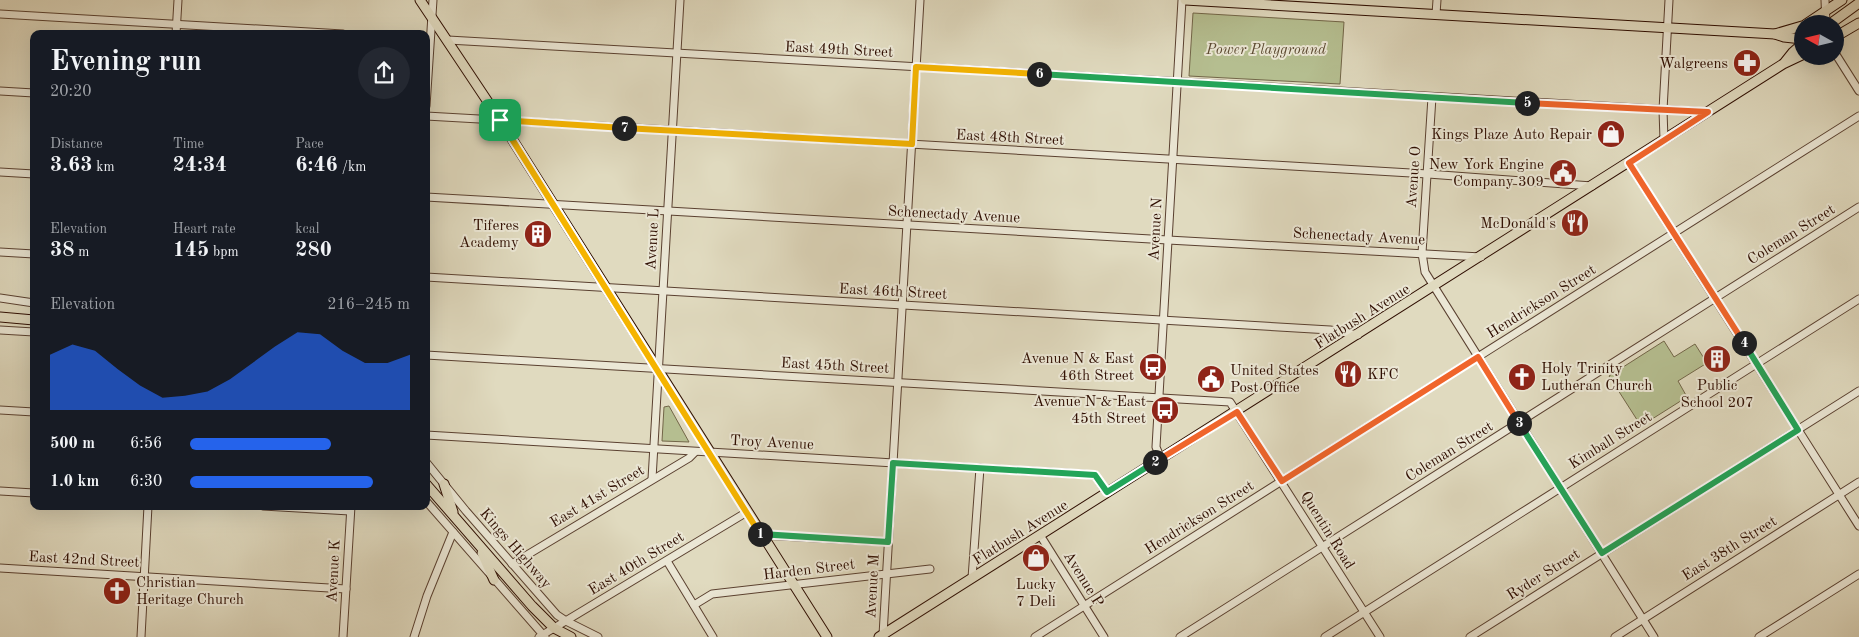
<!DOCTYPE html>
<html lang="en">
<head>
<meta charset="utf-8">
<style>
	body { margin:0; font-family:"Old Standard TT",serif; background:#242831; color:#f1f3f6; height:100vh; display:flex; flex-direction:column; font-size:19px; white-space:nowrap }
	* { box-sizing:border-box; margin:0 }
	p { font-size:16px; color:#9ea1a6 }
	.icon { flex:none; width:28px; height:28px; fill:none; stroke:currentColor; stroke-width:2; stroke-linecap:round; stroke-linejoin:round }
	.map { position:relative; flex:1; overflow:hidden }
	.details { position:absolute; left:30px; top:30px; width:400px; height:480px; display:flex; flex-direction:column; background:#171b24; border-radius:10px; box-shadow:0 5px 20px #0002 }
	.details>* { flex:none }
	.needle { width:32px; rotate:278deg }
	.controls { position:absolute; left:1794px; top:15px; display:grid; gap:10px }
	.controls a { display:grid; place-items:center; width:50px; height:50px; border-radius:50%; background:#171b24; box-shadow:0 5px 20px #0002; font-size:25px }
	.pin { position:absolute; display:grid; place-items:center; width:42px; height:42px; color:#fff; margin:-21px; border-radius:10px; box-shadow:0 2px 8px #0006 }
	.km { position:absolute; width:25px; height:25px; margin:-12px; border-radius:50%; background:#222; color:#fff; font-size:14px; line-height:25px; text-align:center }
	.round { display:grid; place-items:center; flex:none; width:52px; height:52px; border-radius:26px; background:#242831 }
	.headline { display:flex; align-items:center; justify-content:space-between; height:85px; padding:0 20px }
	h1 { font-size:28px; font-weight:700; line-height:38px }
	.figures { display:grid; grid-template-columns:repeat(3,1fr); gap:8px; height:85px; padding:5px 20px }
	.figures div { display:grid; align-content:center }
	.figures b { font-size:21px; font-weight:700 }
	.figures small { font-size:14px; font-weight:400 }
	.figures p { font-size:14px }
	.chart { height:140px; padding:10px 20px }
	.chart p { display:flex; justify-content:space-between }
	.chart svg { width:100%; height:90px; margin-top:5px; fill:#2563eb; opacity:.7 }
	ul { padding:0 20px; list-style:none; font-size:16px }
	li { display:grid; grid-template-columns:80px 60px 1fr; align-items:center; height:38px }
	li i { height:12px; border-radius:6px; background:#2563eb }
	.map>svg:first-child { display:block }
</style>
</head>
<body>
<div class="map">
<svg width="1859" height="637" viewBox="0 0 1859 637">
	<rect width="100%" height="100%" fill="#e0dabf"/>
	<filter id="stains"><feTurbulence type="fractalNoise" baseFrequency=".004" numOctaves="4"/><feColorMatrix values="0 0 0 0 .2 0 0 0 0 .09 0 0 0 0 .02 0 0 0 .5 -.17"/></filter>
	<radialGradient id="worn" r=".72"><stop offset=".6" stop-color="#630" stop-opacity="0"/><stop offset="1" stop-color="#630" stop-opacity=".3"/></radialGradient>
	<g fill="#b5be90" stroke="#726648">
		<polygon points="1193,13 1344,22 1340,84 1189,76"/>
		<polygon points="1664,341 1674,357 1695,344 1707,363 1678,381 1687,397 1641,426 1609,376"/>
		<polygon points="669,406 689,442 662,441 664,407"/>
	</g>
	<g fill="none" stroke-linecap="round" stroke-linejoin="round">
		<defs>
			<g id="minor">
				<polyline points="1825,0 1826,24"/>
				<polyline points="0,14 343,34"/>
				<polyline points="1436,14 1437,0"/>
				<polyline points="176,34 178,0"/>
				<polyline points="448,40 1707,112"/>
				<polyline points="1835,53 1859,91"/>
				<polyline points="0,91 34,93"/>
				<polyline points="1432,97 1422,253 1425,272 1654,637"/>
				<polyline points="426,106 433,0"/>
				<polyline points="426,116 1428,174 1592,186"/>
				<polyline points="1664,140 1663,110 1669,0"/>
				<polyline points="1629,163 1859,526"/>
				<polyline points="0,172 34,174"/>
				<polyline points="426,197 1168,240 1481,257"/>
				<polyline points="0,252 34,254"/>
				<polyline points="426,277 1330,330 1358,335"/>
				<polyline points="0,298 34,303"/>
				<polyline points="0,330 34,332"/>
				<polyline points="426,355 1230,402 1380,637"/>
				<polyline points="0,410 34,412"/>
				<polyline points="426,435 1095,475 1107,493"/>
				<polyline points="1161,459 1156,447 1182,0"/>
				<polyline points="426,462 466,511 557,615 566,621 598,637"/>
				<polyline points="652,479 680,0"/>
				<polyline points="0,491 34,493"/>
				<polyline points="426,501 545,637"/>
				<polyline points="263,506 350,511"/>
				<polyline points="761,535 888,542"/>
				<polyline points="1040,535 1104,637"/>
				<polyline points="667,561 713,637"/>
				<polyline points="512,564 689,458 695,452"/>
				<polyline points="0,568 346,589"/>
				<polyline points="972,578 980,468"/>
				<polyline points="694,605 712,594 930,569"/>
				<polyline points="883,635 920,0"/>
				<polyline points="141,637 148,506"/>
				<polyline points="343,637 351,506"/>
				<polyline points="414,637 427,596 453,532"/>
				<polyline points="539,637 747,512"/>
				<polyline points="1035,637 1859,116"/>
				<polyline points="1180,637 1859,207"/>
				<polyline points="1325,637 1859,299"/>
				<polyline points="1470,637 1859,391"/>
				<polyline points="1615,637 1859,482"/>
				<polyline points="1759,637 1859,574"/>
			</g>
			<g id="major">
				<polyline points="420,0 500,120 827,637"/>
				<polyline points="1185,0 1775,34 1784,37 1802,39"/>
				<polyline points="1806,24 1842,0"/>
				<polyline points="1830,24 1859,3"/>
				<polyline points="1775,34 1802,26"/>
				<polyline points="1835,37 1859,23"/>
				<polyline points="1785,62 1793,52 1802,44"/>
				<polyline points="0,317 34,320"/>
				<polyline points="426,484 532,606 554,628 571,637"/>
				<polyline points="444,484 453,512"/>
				<polyline points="482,553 494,580"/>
				<polyline points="879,637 1783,64 1802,55"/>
			</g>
		</defs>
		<use href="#minor" stroke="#5a4030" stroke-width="9"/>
		<use href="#major" stroke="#2e0d01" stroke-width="11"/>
		<use href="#minor" stroke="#ebe7d5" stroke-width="7"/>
		<use href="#major" stroke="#e0dabf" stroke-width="9"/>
	</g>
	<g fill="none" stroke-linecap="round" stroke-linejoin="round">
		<defs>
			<polyline id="split-1" points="500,120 760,534"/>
			<polyline id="split-2" points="760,534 888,542 893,463 1095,475 1107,492 1155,462"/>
			<polyline id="split-3" points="1155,462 1237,412 1282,481 1478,357 1519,423"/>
			<polyline id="split-4" points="1519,423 1602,553 1798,430 1744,343"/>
			<polyline id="split-5" points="1527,103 1708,112 1629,163 1744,343"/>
			<polyline id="split-6" points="1039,74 1527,103"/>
			<polyline id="split-7" points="624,128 912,144 916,67 1039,74"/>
			<polyline id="split-8" points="500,120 624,128"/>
		</defs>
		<use href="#split-1" stroke="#fff" stroke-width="10"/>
		<use href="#split-2" stroke="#fff" stroke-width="10"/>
		<use href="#split-3" stroke="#fff" stroke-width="10"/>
		<use href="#split-4" stroke="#fff" stroke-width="10"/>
		<use href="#split-5" stroke="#fff" stroke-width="10"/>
		<use href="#split-6" stroke="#fff" stroke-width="10"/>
		<use href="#split-7" stroke="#fff" stroke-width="10"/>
		<use href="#split-8" stroke="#fff" stroke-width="10"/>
		<use href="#split-1" stroke="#f5b400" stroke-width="6"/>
		<use href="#split-2" stroke="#22a559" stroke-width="6"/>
		<use href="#split-3" stroke="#f0652b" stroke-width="6"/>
		<use href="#split-4" stroke="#22a559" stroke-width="6"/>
		<use href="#split-5" stroke="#f0652b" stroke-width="6"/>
		<use href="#split-6" stroke="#22a559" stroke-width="6"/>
		<use href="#split-7" stroke="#f5b400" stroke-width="6"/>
		<use href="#split-8" stroke="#f5b400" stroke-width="6"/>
	</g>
	<defs>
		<symbol id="pharmacy-disc" viewBox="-11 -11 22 22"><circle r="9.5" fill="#8f2418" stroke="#ebe7d5"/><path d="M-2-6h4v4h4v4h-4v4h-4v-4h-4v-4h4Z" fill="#fff"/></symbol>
		<symbol id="shop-disc" viewBox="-11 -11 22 22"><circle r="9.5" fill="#8f2418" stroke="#ebe7d5"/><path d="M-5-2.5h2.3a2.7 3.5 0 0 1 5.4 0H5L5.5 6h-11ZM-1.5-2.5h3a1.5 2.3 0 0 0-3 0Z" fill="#fff"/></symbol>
		<symbol id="civic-disc" viewBox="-11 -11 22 22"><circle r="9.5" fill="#8f2418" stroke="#ebe7d5"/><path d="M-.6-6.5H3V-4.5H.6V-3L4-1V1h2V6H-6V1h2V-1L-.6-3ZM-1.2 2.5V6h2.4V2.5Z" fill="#fff"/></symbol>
		<symbol id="restaurant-disc" viewBox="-11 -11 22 22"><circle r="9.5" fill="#8f2418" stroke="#ebe7d5"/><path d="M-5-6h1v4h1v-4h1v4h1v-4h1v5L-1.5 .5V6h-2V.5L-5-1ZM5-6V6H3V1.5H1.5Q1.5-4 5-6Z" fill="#fff"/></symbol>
		<symbol id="building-disc" viewBox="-11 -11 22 22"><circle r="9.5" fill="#8f2418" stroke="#ebe7d5"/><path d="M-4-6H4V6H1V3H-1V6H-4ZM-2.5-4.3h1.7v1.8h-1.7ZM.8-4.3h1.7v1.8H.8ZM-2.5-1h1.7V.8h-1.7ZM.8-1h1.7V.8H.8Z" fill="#fff"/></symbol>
		<symbol id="bus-disc" viewBox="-11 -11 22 22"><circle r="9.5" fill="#8f2418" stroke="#ebe7d5"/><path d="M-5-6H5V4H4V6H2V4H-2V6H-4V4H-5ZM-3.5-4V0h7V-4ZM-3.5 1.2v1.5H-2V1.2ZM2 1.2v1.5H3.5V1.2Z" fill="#fff"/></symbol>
		<symbol id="church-disc" viewBox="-11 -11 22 22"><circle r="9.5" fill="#8f2418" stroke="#ebe7d5"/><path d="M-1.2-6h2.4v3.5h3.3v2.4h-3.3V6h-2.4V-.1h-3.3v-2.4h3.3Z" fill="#fff"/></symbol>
	</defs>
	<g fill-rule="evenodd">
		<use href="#pharmacy-disc" x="1731" y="47" width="32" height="32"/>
		<use href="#shop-disc" x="1595" y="118" width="32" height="32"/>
		<use href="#civic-disc" x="1547" y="157" width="32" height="32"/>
		<use href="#restaurant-disc" x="1559" y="207" width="32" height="32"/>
		<use href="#building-disc" x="522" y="218" width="32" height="32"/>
		<use href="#building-disc" x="1701" y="343" width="32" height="32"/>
		<use href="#bus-disc" x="1137" y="351" width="32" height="32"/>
		<use href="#restaurant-disc" x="1332" y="358" width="32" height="32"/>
		<use href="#church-disc" x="1506" y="361" width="32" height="32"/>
		<use href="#civic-disc" x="1195" y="363" width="32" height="32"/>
		<use href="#bus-disc" x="1149" y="394" width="32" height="32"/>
		<use href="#shop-disc" x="1020" y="542" width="32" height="32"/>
		<use href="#church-disc" x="101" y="575" width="32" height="32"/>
	</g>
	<g text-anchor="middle" stroke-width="4" stroke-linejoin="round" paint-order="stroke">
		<g font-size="15" fill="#2e0d01" stroke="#ebe7d5">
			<text transform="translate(839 49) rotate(3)" y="5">East 49th Street</text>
			<text transform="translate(1010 137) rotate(3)" y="5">East 48th Street</text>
			<text transform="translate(1413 177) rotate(-86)" y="5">Avenue O</text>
			<text transform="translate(954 214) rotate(3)" y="5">Schenectady Avenue</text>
			<text transform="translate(1155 229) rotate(-87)" y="5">Avenue N</text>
			<text transform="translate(1791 234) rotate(-32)" y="5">Coleman Street</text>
			<text transform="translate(1359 236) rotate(3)" y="5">Schenectady Avenue</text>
			<text transform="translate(652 239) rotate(-87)" y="5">Avenue L</text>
			<text transform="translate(893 291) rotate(3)" y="5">East 46th Street</text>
			<text transform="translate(1541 301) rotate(-32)" y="5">Hendrickson Street</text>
			<text transform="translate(1362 316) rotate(-32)" y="5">Flatbush Avenue</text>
			<text transform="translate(835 365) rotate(3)" y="5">East 45th Street</text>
			<text transform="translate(1610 440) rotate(-32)" y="5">Kimball Street</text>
			<text transform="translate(772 442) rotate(3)" y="5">Troy Avenue</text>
			<text transform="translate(1449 451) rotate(-32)" y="5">Coleman Street</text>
			<text transform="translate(597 496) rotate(-31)" y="5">East 41st Street</text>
			<text transform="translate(1199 517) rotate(-32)" y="5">Hendrickson Street</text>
			<text transform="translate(1328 530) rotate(58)" y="5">Quentin Road</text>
			<text transform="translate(1020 532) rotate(-32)" y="5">Flatbush Avenue</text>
			<text transform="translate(516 548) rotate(49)" y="5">Kings Highway</text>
			<text transform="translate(1729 548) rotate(-32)" y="5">East 38th Street</text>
			<text transform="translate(84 559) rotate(3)" y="5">East 42nd Street</text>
			<text transform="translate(636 563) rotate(-31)" y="5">East 40th Street</text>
			<text transform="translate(809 569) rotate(-7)" y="5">Harden Street</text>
			<text transform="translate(333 571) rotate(-87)" y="5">Avenue K</text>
			<text transform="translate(1543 574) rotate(-32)" y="5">Ryder Street</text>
			<text transform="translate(1084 579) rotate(58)" y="5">Avenue P</text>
			<text transform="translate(872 586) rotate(-87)" y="5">Avenue M</text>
		</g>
		<g font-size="15" font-style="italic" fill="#5d4b33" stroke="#ebe7d5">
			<text x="1266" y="54">Power Playground</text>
		</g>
		<g font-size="15" fill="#2e0d01" stroke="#ebe7d5" text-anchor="end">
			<text x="1728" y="68">Walgreens</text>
			<text x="1592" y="139">Kings Plaze Auto Repair</text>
			<text x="1544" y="169">New York Engine<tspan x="1544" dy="17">Company 309</tspan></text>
			<text x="1556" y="228">McDonald's</text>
			<text x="519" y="230">Tiferes<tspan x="519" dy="17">Academy</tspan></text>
			<text x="1134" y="363">Avenue N &amp; East<tspan x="1134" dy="17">46th Street</tspan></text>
			<text x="1541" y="373" text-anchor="start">Holy Trinity<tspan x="1541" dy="17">Lutheran Church</tspan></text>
			<text x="1230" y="375" text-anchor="start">United States<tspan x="1230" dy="17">Post Office</tspan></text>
			<text x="1367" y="379" text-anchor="start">KFC</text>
			<text x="1717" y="390" text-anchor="middle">Public<tspan x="1717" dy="17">School 207</tspan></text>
			<text x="1146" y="406">Avenue N &amp; East<tspan x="1146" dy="17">45th Street</tspan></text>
			<text x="136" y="587" text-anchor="start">Christian<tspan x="136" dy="17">Heritage Church</tspan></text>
			<text x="1036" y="589" text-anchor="middle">Lucky<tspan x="1036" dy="17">7 Deli</tspan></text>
		</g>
	</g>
	<rect width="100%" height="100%" filter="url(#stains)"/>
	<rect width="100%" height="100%" fill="url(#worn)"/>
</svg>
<div class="controls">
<a><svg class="needle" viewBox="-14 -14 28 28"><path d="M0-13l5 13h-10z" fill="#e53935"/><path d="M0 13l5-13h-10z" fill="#9ea1a6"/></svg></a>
</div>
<div class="pin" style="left:500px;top:120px;background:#1e9e55"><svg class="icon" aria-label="arrive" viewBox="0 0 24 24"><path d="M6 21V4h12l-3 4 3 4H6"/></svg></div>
<b class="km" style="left:760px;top:534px">1</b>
<b class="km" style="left:1155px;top:462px">2</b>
<b class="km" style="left:1519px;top:423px">3</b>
<b class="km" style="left:1744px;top:343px">4</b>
<b class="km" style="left:1527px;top:103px">5</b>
<b class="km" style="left:1039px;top:74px">6</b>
<b class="km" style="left:624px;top:128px">7</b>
<section class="details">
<div class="headline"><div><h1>Evening run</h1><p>20:20</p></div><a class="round"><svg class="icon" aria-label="share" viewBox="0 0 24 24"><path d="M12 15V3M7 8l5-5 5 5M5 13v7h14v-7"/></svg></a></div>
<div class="figures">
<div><p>Distance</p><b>3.63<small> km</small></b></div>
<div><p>Time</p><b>24:34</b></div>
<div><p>Pace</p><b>6:46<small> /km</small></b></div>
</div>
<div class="figures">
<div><p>Elevation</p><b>38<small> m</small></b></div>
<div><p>Heart rate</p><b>145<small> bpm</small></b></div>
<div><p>kcal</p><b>280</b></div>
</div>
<div class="chart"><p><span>Elevation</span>216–245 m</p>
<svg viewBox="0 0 160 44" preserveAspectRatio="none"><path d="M0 44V17L10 12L20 15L30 24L40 32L50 38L60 37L70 35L80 29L90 21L100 13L110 6L120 7L130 15L140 21L150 21L160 17V44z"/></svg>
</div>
<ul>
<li><b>500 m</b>6:56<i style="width:64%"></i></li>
<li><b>1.0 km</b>6:30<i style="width:83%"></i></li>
</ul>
</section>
</div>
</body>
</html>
